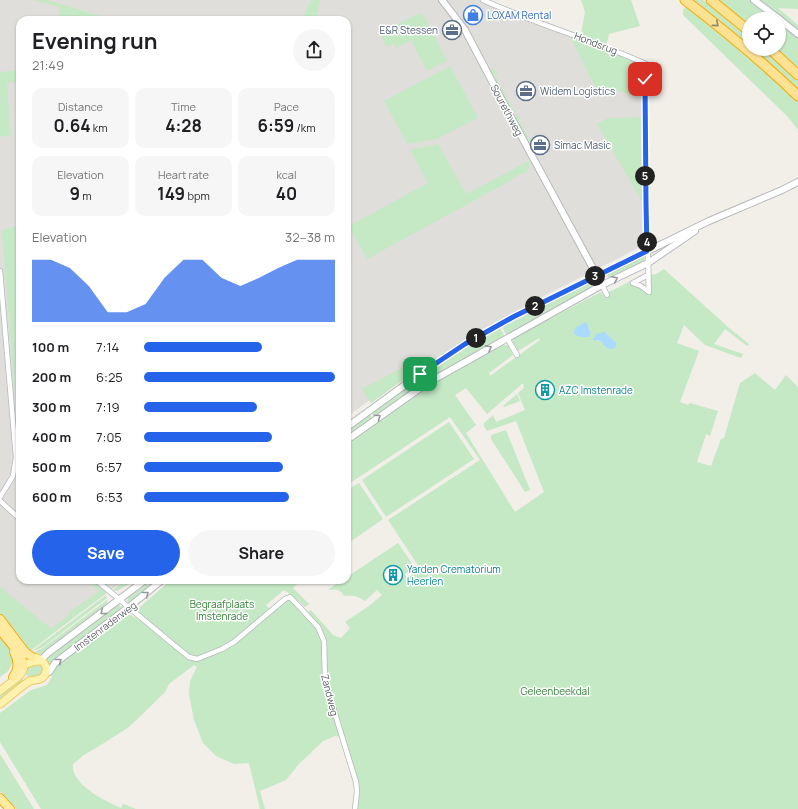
<!DOCTYPE html>
<html lang="en">
<head>
<meta charset="utf-8">
<style>
	body { margin:0; font-family:Manrope,sans-serif; background:#f6f6f6; color:#202124; height:100vh; display:flex; flex-direction:column; font-size:15px; white-space:nowrap }
	* { box-sizing:border-box; margin:0 }
	p { font-size:13px; color:#757577 }
	.icon { flex:none; width:22px; height:22px; fill:none; stroke:currentColor; stroke-width:2; stroke-linecap:round; stroke-linejoin:round }
	.map { position:relative; flex:1; overflow:hidden }
	.details { position:absolute; left:16px; top:16px; width:335px; height:568px; display:flex; flex-direction:column; background:#fff; border-radius:12px; box-shadow:0 1px 3px #0004 }
	.details>* { flex:none }
	.tools { position:absolute; left:742px; top:12px; display:grid; gap:8px }
	.tools a { display:grid; place-items:center; width:44px; height:44px; border-radius:50%; background:#fff; box-shadow:0 1px 3px #0004; font-size:20px }
	.pin { position:absolute; display:grid; place-items:center; width:34px; height:34px; color:#fff; margin:-17px; border-radius:8px; box-shadow:0 2px 6px #0006 }
	.km { position:absolute; width:20px; height:20px; margin:-10px; border-radius:50%; background:#222; color:#fff; font-size:11px; line-height:20px; text-align:center }
	.round { display:grid; place-items:center; flex:none; width:42px; height:42px; border-radius:21px; background:#f6f6f6 }
	.summary { display:flex; align-items:center; justify-content:space-between; height:68px; padding:0 16px }
	h1 { font-size:22px; font-weight:700; line-height:30px }
	.figures { display:grid; grid-template-columns:repeat(3,1fr); gap:6px; height:68px; padding:4px 16px }
	.figures div { display:grid; align-content:center; border-radius:10px; background:#f6f6f6; text-align:center }
	.figures b { font-size:17px; font-weight:700 }
	.figures small { font-size:11px; font-weight:400 }
	.figures p { font-size:11px }
	.chart { height:112px; padding:8px 16px }
	.chart p { display:flex; justify-content:space-between }
	.chart svg { width:100%; height:72px; margin-top:4px; fill:#2563eb; opacity:.7 }
	.cta { display:flex; gap:8px; margin-top:auto; padding:8px 16px }
	.cta a { flex:1; height:46px; border-radius:24px; background:#2563eb; color:#fff; font-size:16px; font-weight:700; line-height:46px; text-align:center }
	.cta a+a { background:#f6f6f6; color:#202124 }
	ul { padding:0 16px; list-style:none; font-size:13px }
	li { display:grid; grid-template-columns:64px 48px 1fr; align-items:center; height:30px }
	li i { height:10px; border-radius:5px; background:#2563eb }
	.map>svg:first-child { display:block }
</style>
</head>
<body>
<div class="map">
<svg width="798" height="809" viewBox="0 0 798 809">
	<rect width="100%" height="100%" fill="#f1efe8"/>
	<polygon fill="#e0deda" points="0,0 487,0 570,37 598,93 617,91 646,98 644,205 646,244 530,303 477,332 364,404 347,417 347,20 20,20 20,580 125,580 40,642 0,599"/>
	<g fill="#c5e8c5" fill-rule="evenodd">
		<polygon points="32,0 47,0 104,17 101,20 60,20 59,7"/>
		<polygon points="311,0 320,0 316,20 300,20 303,18"/>
		<polygon points="581,0 631,0 640,26 609,34 605,50 645,64 646,98 617,91 598,93 570,37 580,40 585,12"/>
		<polygon points="693,0 703,0 749,37 749,45"/>
		<polygon points="719,0 750,0 774,19 749,19 749,26"/>
		<polygon points="757,0 798,0 798,9 778,8 798,25 798,32"/>
		<polygon points="687,4 798,99 798,130 788,117 683,15 683,11"/>
		<polygon points="420,13 424,16 447,61 427,71 411,40 396,48 394,43 387,47 379,33"/>
		<polygon points="779,23 798,38 798,70 775,49 779,49"/>
		<polygon points="754,49 763,49 794,76 798,81 798,90"/>
		<polygon points="450,66 478,118 437,139 407,144 384,101"/>
		<polygon points="491,69 497,71 498,73 494,75 515,112 510,110 490,72"/>
		<polygon points="20,70 20,82 7,83 11,135 0,137 0,72"/>
		<polygon points="517,115 520,116 519,122 525,130 528,138 531,139 531,142 528,142 515,119"/>
		<polygon points="643,117 644,205 597,124 608,118"/>
		<polygon points="438,144 466,194 530,160 528,171 520,175 519,174 510,181 367,259 349,226 426,184 427,182 411,151 413,149"/>
		<polygon points="20,221 20,452 17,445 19,444 2,232 4,229 14,227"/>
		<polygon points="641,257 644,258 645,262 610,280 606,272"/>
		<path d="M 664,269 L 728,327 L 749,344 L 747,346 L 725,329 L 714,344 L 743,354 L 741,358 L 705,345 L 684,325 L 677,343 L 699,351 L 680,402 L 688,405 L 690,403 L 718,411 L 710,436 L 706,434 L 697,462 L 711,466 L 721,439 L 724,438 L 740,383 L 755,373 L 775,390 L 786,375 L 798,387 L 798,809 L 354,809 L 356,788 L 341,737 L 335,736 L 323,741 L 298,765 L 286,780 L 260,791 L 265,809 L 260,809 L 249,763 L 234,764 L 216,756 L 203,743 L 194,720 L 189,694 L 190,681 L 197,667 L 194,665 L 169,684 L 165,692 L 157,700 L 129,727 L 104,743 L 84,755 L 73,764 C 70,784 106,802 121,808 L 122,805 L 124,804 L 136,809 L 41,809 L 0,742 L 0,713 L 31,690 L 41,687 L 47,685 L 52,677 L 51,673 L 55,666 L 124,614 C 137,612 177,650 189,660 L 198,661 L 222,650 L 287,599 L 291,600 L 309,616 L 325,641 L 320,626 L 308,612 L 311,610 L 333,635 L 341,638 L 350,628 L 345,622 L 369,606 L 382,595 L 377,590 L 365,601 C 358,596 353,595 344,596 C 340,589 335,589 328,590 L 342,580 L 347,580 L 347,577 L 398,543 L 411,562 L 412,568 L 405,574 L 407,578 L 419,571 L 419,567 L 388,520 L 480,460 L 450,417 L 347,485 L 347,445 L 374,424 L 422,391 L 502,345 L 508,345 L 513,355 L 489,373 L 490,376 L 540,340 L 539,338 L 518,351 L 513,344 L 513,340 L 515,337 L 601,292 L 603,295 L 631,281 L 636,286 L 651,286 L 651,275 L 656,274 ZM 608,334 L 611,339 L 614,341 L 603,343 L 601,341 L 595,341 ZM 523,383 L 524,388 L 518,393 L 525,410 L 496,422 L 493,415 L 484,423 L 484,426 L 487,431 L 516,421 L 544,492 L 515,512 L 466,433 L 476,425 L 455,395 L 466,388 L 487,414 Z"/>
		<polygon points="595,280 594,284 589,290 544,314 528,325 507,336 501,325"/>
		<polygon points="499,326 505,337 432,378 427,376 427,371"/>
		<polygon points="417,357 423,366 371,403 362,389 407,365"/>
		<polygon points="417,380 420,382 421,385 375,417 370,411"/>
		<polygon points="517,394 520,401 504,407 503,406"/>
		<polygon points="369,413 373,419 347,438 347,429"/>
		<polygon points="449,422 474,459 386,517 362,480"/>
		<polygon points="506,430 530,490 525,492 491,439 491,435"/>
		<polygon points="359,483 383,519 347,544 347,490"/>
		<polygon points="126,580 135,580 117,591 113,590"/>
		<polygon points="150,580 160,580 130,603 127,601 129,596"/>
		<path d="M 171,580 L 301,580 L 293,588 L 309,604 L 305,607 C 298,600 292,595 284,590 L 266,605 L 271,610 L 236,639 L 204,657 L 194,657 L 188,653 L 141,615 L 139,610 L 140,607 Z"/>
		<polygon points="95,583 106,593 29,652 0,616 0,587 50,628 52,628 69,615 68,613 99,591 92,584"/>
		<polygon points="106,595 107,598 43,647 31,652"/>
		<polygon points="107,600 107,605 42,654 30,654 43,648"/>
		<polygon points="118,604 121,607 119,611 49,667 45,659"/>
		<polygon points="0,635 14,654 15,660 13,662 8,671 0,677"/>
		<path d="M 41,664 L 43,669 L 41,675 L 28,678 L 26,673 C 27,665 34,665 41,664 Z"/>
		<polygon points="21,678 24,681 0,700 0,692"/>
		<polygon points="0,754 34,809 16,809 0,791"/>
	</g>
	<g fill="#aadaff">
		<polygon points="585,322 588,325 589,331 591,332 589,337 580,337 574,334 575,328"/>
		<path d="M 605,332 L 616,343 L 616,347 C 608,352 605,346 601,341 L 593,340 L 596,334 Z"/>
	</g>
	<g fill="none" stroke-linecap="round" stroke-linejoin="round">
		<defs>
			<g id="minor">
				<path d="M 483,0 C 536,24 593,40 646,64 L 645,79 C 646,140 645,201 648,261 C 649,272 648,282 649,292"/>
				<polyline points="0,271 16,457 13,476 0,497"/>
				<polyline points="633,283 641,286 649,292"/>
				<polyline points="633,283 648,275"/>
				<polyline points="602,285 607,295"/>
				<polyline points="507,338 517,355"/>
				<polyline points="0,501 20,519"/>
				<polyline points="96,580 174,645 189,657 197,659 222,649 234,642 285,599 290,597 292,599 318,627 324,641 325,681 356,782 357,791 355,809"/>
			</g>
			<g id="tertiary">
				<polyline points="442,0 465,30 506,108 602,285"/>
				<polyline points="754,0 779,19"/>
				<polyline points="779,19 798,34"/>
				<polyline points="347,427 420,374 465,344 513,317 709,221 782,190 798,182"/>
				<polyline points="347,440 426,384 602,285 648,263 695,231"/>
				<polyline points="42,659 48,653 145,580"/>
				<polyline points="49,672 55,663 129,607 162,580"/>
			</g>
			<g id="primary">
				<path d="M 0,691 C 6,686 12,682 18,677 C 29,667 17,664 39,661"/>
				<path d="M 0,704 C 6,700 25,683 30,681 C 34,679 38,681 42,678 C 52,670 43,657 32,657"/>
			</g>
			<g id="trunk">
				<polyline points="0,619 25,652 32,657"/>
				<polyline points="0,630 21,656 24,666"/>
				<path d="M 13,677 C 19,669 19,661 14,652"/>
				<polyline points="0,798 10,809"/>
			</g>
			<g id="motorway">
				<path d="M 685,0 C 724,30 763,62 798,96"/>
				<polyline points="711,0 749,31"/>
				<polyline points="770,49 798,75"/>
			</g>
		</defs>
		<use href="#minor" stroke="#b5b8bc" stroke-width="6"/>
		<use href="#tertiary" stroke="#b5b8bc" stroke-width="8"/>
		<use href="#primary" stroke="#f2c960" stroke-width="9"/>
		<use href="#trunk" stroke="#f9ab00" stroke-width="10"/>
		<use href="#motorway" stroke="#f9ab00" stroke-width="11"/>
		<use href="#minor" stroke="#fff" stroke-width="4.5"/>
		<use href="#tertiary" stroke="#fff" stroke-width="6"/>
		<use href="#primary" stroke="#fff2af" stroke-width="7"/>
		<use href="#trunk" stroke="#feeaa1" stroke-width="8"/>
		<use href="#motorway" stroke="#fde293" stroke-width="9"/>
	</g>
	<defs><path id="oneway-chevron" d="M-2-3.5L2.5 0L-2 3.5" fill="none" stroke-width="1.6" stroke-linecap="round" stroke-linejoin="round"/></defs>
	<use stroke="#8e8975" href="#oneway-chevron" transform="translate(716 24) rotate(40)"/>
	<g stroke="#979a9d">
		<use href="#oneway-chevron" transform="translate(615 279) rotate(-26)"/>
		<use href="#oneway-chevron" transform="translate(489 348) rotate(-29)"/>
		<use href="#oneway-chevron" transform="translate(378 417) rotate(-35)"/>
		<use href="#oneway-chevron" transform="translate(146 594) rotate(-38)"/>
		<use href="#oneway-chevron" transform="translate(103 612) rotate(143)"/>
		<use href="#oneway-chevron" transform="translate(59 661) rotate(-38)"/>
	</g>
	<g fill="none" stroke-linecap="round" stroke-linejoin="round">
		<defs>
			<polyline id="route" points="420,374 465,344 513,317 647,251 646,203 645,79"/>
		</defs>
		<use href="#route" stroke="#fff" stroke-width="8"/>
		<use href="#route" stroke="#2563eb" stroke-width="5"/>
	</g>
	<defs>
		<symbol id="shop-ring" viewBox="-11 -11 22 22"><circle r="9.5" fill="#fff" stroke="#3f7fe0" stroke-width="1.5"/><path d="M-5-2.5h2.3a2.7 3.5 0 0 1 5.4 0H5L5.5 6h-11ZM-1.5-2.5h3a1.5 2.3 0 0 0-3 0Z" fill="#3f7fe0"/></symbol>
		<symbol id="office-ring" viewBox="-11 -11 22 22"><circle r="9.5" fill="#fff" stroke="#5c6f8a" stroke-width="1.5"/><path d="M-6-3h4V-5.5h4V-3h4V5H-6ZM-1-4.5V-3h2v-1.5ZM-6 0V1H6V0Z" fill="#5c6f8a"/></symbol>
		<symbol id="building-ring" viewBox="-11 -11 22 22"><circle r="9.5" fill="#fff" stroke="#0f9aa8" stroke-width="1.5"/><path d="M-4-6H4V6H1V3H-1V6H-4ZM-2.5-4.3h1.7v1.8h-1.7ZM.8-4.3h1.7v1.8H.8ZM-2.5-1h1.7V.8h-1.7ZM.8-1h1.7V.8H.8Z" fill="#0f9aa8"/></symbol>
	</defs>
	<g fill-rule="evenodd">
		<use href="#shop-ring" x="462" y="4" width="22" height="22"/>
		<use href="#office-ring" x="441" y="19" width="22" height="22"/>
		<use href="#office-ring" x="515" y="80" width="22" height="22"/>
		<use href="#office-ring" x="529" y="134" width="22" height="22"/>
		<use href="#building-ring" x="534" y="379" width="22" height="22"/>
		<use href="#building-ring" x="382" y="564" width="22" height="22"/>
	</g>
	<g text-anchor="middle" stroke-width="3" stroke-linejoin="round" paint-order="stroke">
		<g font-size="10" fill="#366cbe" stroke="#fff" text-anchor="start">
			<text x="487" y="19">LOXAM Rental</text>
		</g>
		<g font-size="10" fill="#4e5e75" stroke="#fff" text-anchor="start">
			<text x="438" y="34" text-anchor="end">E&amp;R Stessen</text>
			<text x="540" y="95">Widem Logistics</text>
			<text x="554" y="149">Simac Masic</text>
		</g>
		<g font-size="10" fill="#5f6368" stroke="#fff">
			<text transform="translate(596 43) rotate(21)" y="4">Hondsrug</text>
			<text transform="translate(507 110) rotate(62)" y="4">Sourethweg</text>
			<text transform="translate(105 626) rotate(-37)" y="4">Imstenraderweg</text>
			<text transform="translate(330 695) rotate(76)" y="4">Zandweg</text>
		</g>
		<g font-size="10" fill="#0d838f" stroke="#fff" text-anchor="start">
			<text x="559" y="394">AZC Imstenrade</text>
			<text x="407" y="573">Yarden Crematorium<tspan x="407" dy="12">Heerlen</tspan></text>
		</g>
		<g font-size="10" fill="#348238" stroke="#fff">
			<text x="222" y="608">Begraafplaats<tspan x="222" dy="12">Imstenrade</tspan></text>
			<text x="555" y="695">Geleenbeekdal</text>
		</g>
	</g>
</svg>
<div class="tools">
<a><svg class="icon" aria-label="locate" viewBox="0 0 24 24"><circle cx="12" cy="12" r="6"/><path d="M12 2v4M12 18v4M2 12h4M18 12h4"/></svg></a>
</div>
<div class="pin" style="left:420px;top:374px;background:#1e9e55"><svg class="icon" aria-label="arrive" viewBox="0 0 24 24"><path d="M6 21V4h12l-3 4 3 4H6"/></svg></div>
<div class="pin" style="left:645px;top:79px;background:#d93025"><svg class="icon" aria-label="check" viewBox="0 0 24 24"><path d="M5 12l5 5 9-10"/></svg></div>
<b class="km" style="left:476px;top:338px">1</b>
<b class="km" style="left:535px;top:306px">2</b>
<b class="km" style="left:595px;top:276px">3</b>
<b class="km" style="left:647px;top:242px">4</b>
<b class="km" style="left:645px;top:176px">5</b>
<section class="details">
<div class="summary"><div><h1>Evening run</h1><p>21:49</p></div><a class="round"><svg class="icon" aria-label="share" viewBox="0 0 24 24"><path d="M12 15V3M7 8l5-5 5 5M5 13v7h14v-7"/></svg></a></div>
<div class="figures">
<div><p>Distance</p><b>0.64<small> km</small></b></div>
<div><p>Time</p><b>4:28</b></div>
<div><p>Pace</p><b>6:59<small> /km</small></b></div>
</div>
<div class="figures">
<div><p>Elevation</p><b>9<small> m</small></b></div>
<div><p>Heart rate</p><b>149<small> bpm</small></b></div>
<div><p>kcal</p><b>40</b></div>
</div>
<div class="chart"><p><span>Elevation</span>32–38 m</p>
<svg viewBox="0 0 160 44" preserveAspectRatio="none"><path d="M0 44V6L10 6L20 11L30 22L40 38L50 38L60 33L70 17L80 6L90 6L100 17L110 22L120 17L130 11L140 6L150 6L160 6V44z"/></svg>
</div>
<ul>
<li><b>100 m</b>7:14<i style="width:62%"></i></li>
<li><b>200 m</b>6:25<i style="width:100%"></i></li>
<li><b>300 m</b>7:19<i style="width:59%"></i></li>
<li><b>400 m</b>7:05<i style="width:67%"></i></li>
<li><b>500 m</b>6:57<i style="width:73%"></i></li>
<li><b>600 m</b>6:53<i style="width:76%"></i></li>
</ul>
<div class="cta"><a>Save</a><a>Share</a></div>
</section>
</div>
</body>
</html>
